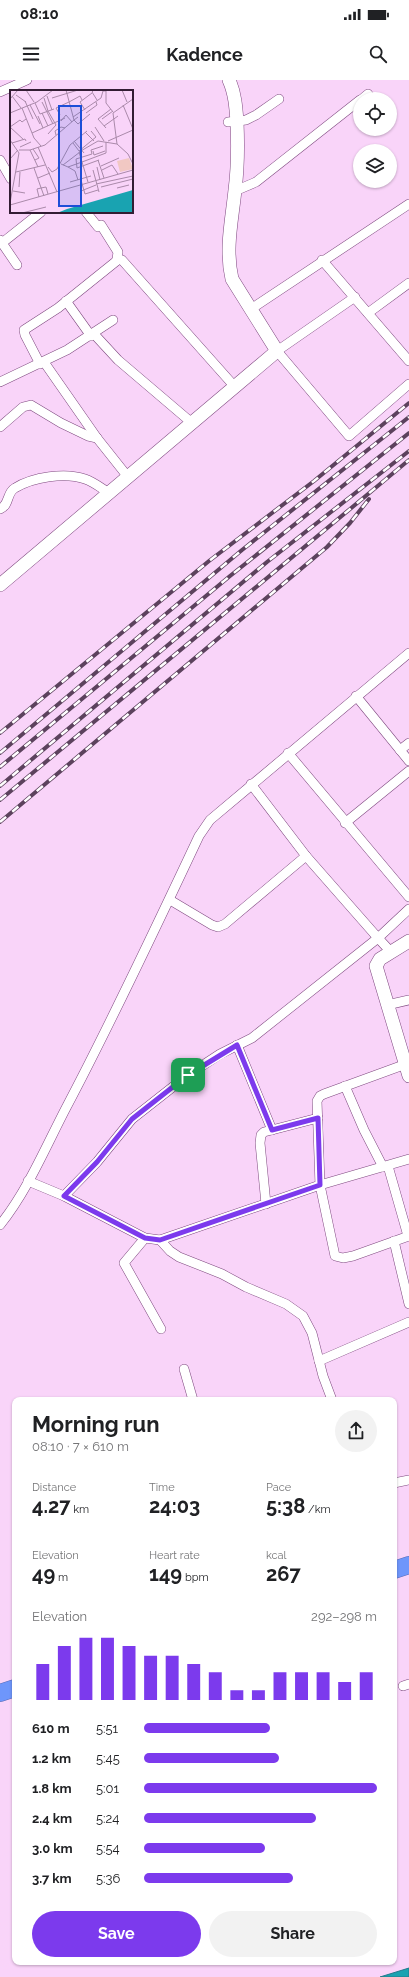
<!DOCTYPE html>
<html lang="en">
<head>
<meta charset="utf-8">
<style>
	body { margin:0; font-family:Raleway,sans-serif; background:#f2f2f2; color:#202124; height:100vh; display:flex; flex-direction:column; font-size:15px; white-space:nowrap }
	* { box-sizing:border-box; margin:0 }
	p { font-size:13px; color:#757577 }
	.icon { flex:none; width:22px; height:22px; fill:none; stroke:currentColor; stroke-width:2; stroke-linecap:round; stroke-linejoin:round }
	.map { position:relative; flex:1; overflow:hidden }
	.side { position:absolute; left:12px; top:1317px; width:385px; height:568px; display:flex; flex-direction:column; background:#fff; border-radius:8px; box-shadow:0 1px 3px #0004 }
	.side>* { flex:none }
	.fabs { position:absolute; left:353px; top:12px; display:grid; gap:8px }
	.fabs a { display:grid; place-items:center; width:44px; height:44px; border-radius:50%; background:#fff; box-shadow:0 1px 3px #0004; font-size:20px }
	.pin { position:absolute; display:grid; place-items:center; width:34px; height:34px; color:#fff; margin:-17px; border-radius:8px; box-shadow:0 2px 6px #0006 }
	.round { display:grid; place-items:center; flex:none; width:42px; height:42px; border-radius:21px; background:#f2f2f2 }
	.headline { display:flex; align-items:center; justify-content:space-between; height:68px; padding:0 20px }
	h1 { font-size:22px; font-weight:700; line-height:30px }
	.stats { display:grid; grid-template-columns:repeat(3,1fr); gap:6px; height:68px; padding:4px 20px }
	.stats div { display:grid; align-content:center }
	.stats b { font-size:20px; font-weight:700 }
	.stats small { font-size:11px; font-weight:400 }
	.stats p { font-size:11px }
	.chart { height:112px; padding:8px 20px }
	.chart p { display:flex; justify-content:space-between }
	.chart svg { width:100%; height:72px; margin-top:4px; stroke:#7c3aed; stroke-width:6 }
	.primary-button { display:flex; gap:8px; margin-top:auto; padding:8px 20px }
	.primary-button a { flex:1; height:46px; border-radius:24px; background:#7c3aed; color:#fff; font-size:16px; font-weight:700; line-height:46px; text-align:center }
	.primary-button a+a { background:#f2f2f2; color:#202124 }
	ul { padding:0 20px; list-style:none; font-size:13px }
	li { display:grid; grid-template-columns:64px 48px 1fr; align-items:center; height:30px }
	li i { height:10px; border-radius:5px; background:#7c3aed }
	.status { display:flex; justify-content:space-between; align-items:center; height:28px; padding:0 20px; background:#fff; direction:ltr }
	.status svg { height:11px; fill:currentColor }
	header { display:flex; justify-content:space-between; align-items:center; height:52px; padding:0 20px; background:#fff; font-size:18px; font-weight:700 }
	.map>svg:first-child { display:block }
</style>
</head>
<body>
<div class="status"><b>08:10</b><svg viewBox="0 0 49 12"><path d="M0 12V9h3v3zM5 12V6h3v6zM10 12V3h3v9zM15 12V0h3v12zM26 1h20v11H26zM47 4h2v5h-2z"/></svg></div>
<header><svg class="icon" aria-label="menu" viewBox="0 0 24 24"><path d="M4 6h16M4 12h16M4 18h16"/></svg>Kadence<svg class="icon" aria-label="search" viewBox="0 0 24 24"><circle cx="10" cy="10" r="6"/><path d="M15 15l6 6"/></svg></header>
<div class="map">
<svg width="409" height="1897" viewBox="0 0 409 1897">
	<rect width="100%" height="100%" fill="#f9d4f9"/>
	<polygon fill="#19a3b1" stroke="#217a8c" points="409,1888 409,1897 380,1897"/>
	<g fill="none" stroke-linecap="round" stroke-linejoin="round">
		<defs>
			<g id="street">
				<polyline points="0,12 27,0"/>
				<polyline points="362,19 368,14"/>
				<polyline points="228,42 246,40 256,35 279,19"/>
				<polyline points="0,80 11,99"/>
				<polyline points="235,111 256,102 360,20"/>
				<polyline points="86,132 98,147"/>
				<polyline points="101,145 118,172 117,179"/>
				<polyline points="0,160 17,185"/>
				<polyline points="2,163 41,132"/>
				<polyline points="322,180 409,281"/>
				<polyline points="355,217 277,271 349,356 409,304"/>
				<polyline points="66,221 91,256"/>
				<polyline points="251,229 409,124"/>
				<polyline points="368,233 409,203"/>
				<polyline points="94,254 118,280 192,343"/>
				<polyline points="44,282 97,358 128,397"/>
				<polyline points="40,284 25,255 24,250 58,228 119,179 122,180 235,307"/>
				<polyline points="0,302 67,270 113,240"/>
				<polyline points="0,347 23,327 31,325 61,343 88,356 97,358"/>
				<path d="M 0,429 C 10,425 6,413 15,408 C 33,397 65,392 85,399 C 94,402 101,408 109,413"/>
				<polyline points="356,616 409,681"/>
				<polyline points="400,670 409,663"/>
				<polyline points="288,673 409,817"/>
				<polyline points="251,704 306,776 378,858 409,829"/>
				<polyline points="345,743 409,691"/>
				<polyline points="170,820 212,845 218,847 225,844 306,776"/>
				<polyline points="387,925 409,920"/>
				<polyline points="237,965 272,1050"/>
				<polyline points="409,983 324,1014 320,1016 317,1021 320,1105 335,1176 343,1178 353,1176 409,1156"/>
				<polyline points="345,1006 364,1050 383,1087"/>
				<polyline points="388,1086 408,1156"/>
				<polyline points="28,1101 64,1116 145,1158 160,1160 320,1105 409,1079"/>
				<polyline points="64,1116 97,1082 132,1039 188,995 220,974 252,958 378,858 391,872"/>
				<polyline points="266,1124 260,1063 261,1055 264,1052 318,1038"/>
				<path d="M 0,1145 C 28,1110 46,1066 67,1026 C 114,937 156,847 199,756 L 210,740 L 409,573"/>
				<polyline points="145,1158 124,1183 161,1249"/>
				<polyline points="160,1160 170,1171 179,1177 222,1194 246,1207 286,1224 303,1236 312,1253 323,1296 332,1320"/>
				<polyline points="394,1161 409,1224"/>
				<polyline points="319,1281 409,1242"/>
				<polyline points="184,1289 193,1320"/>
				<polyline points="394,1403 409,1400"/>
				<polyline points="403,1606 409,1604"/>
			</g>
			<g id="secondary">
				<path d="M 0,505 L 277,271 L 232,199 C 225,169 232,140 235,110 C 238,87 238,65 237,42 C 236,28 235,13 229,0"/>
				<polyline points="409,861 380,879 376,886 409,996"/>
			</g>
			<g id="highway">
				<polyline points="394,1490 409,1485"/>
				<polyline points="0,1613 15,1608"/>
			</g>
		</defs>
		<use href="#street" stroke="#7e487f" stroke-width="10"/>
		<use href="#secondary" stroke="#7e487f" stroke-width="14"/>
		<use href="#highway" stroke="#596bb5" stroke-width="18"/>
		<use href="#street" stroke="#fff" stroke-width="9"/>
		<use href="#secondary" stroke="#fff" stroke-width="13"/>
		<use href="#highway" stroke="#6e96fb" stroke-width="17"/>
		<defs>
			<g id="rail">
				<polyline points="0,653 209,481 314,401 409,323"/>
				<polyline points="0,673 242,470 409,337"/>
				<polyline points="0,687 230,496 409,353"/>
				<polyline points="0,706 267,482 409,371"/>
				<polyline points="0,720 409,380"/>
				<polyline points="0,742 327,467 350,443 369,419"/>
			</g>
		</defs>
		<use href="#rail" stroke="#5c425d" stroke-width="4"/>
		<use href="#rail" stroke="#fff" stroke-width="2.5" stroke-dasharray="8" stroke-linecap="butt"/>
	</g>
	<g fill="none" stroke-linecap="round" stroke-linejoin="round">
		<defs>
			<polygon id="route" points="237,965 272,1050 318,1038 320,1105 160,1160 145,1158 64,1116 97,1082 132,1039 188,995"/>
		</defs>
		<use href="#route" stroke="#fff" stroke-width="8"/>
		<use href="#route" stroke="#7c3aed" stroke-width="5"/>
	</g>
	<g transform="translate(10 10)">
		<rect width="123" height="123" fill="#f9d4f9"/>
		<path d="M 119,68 L 123,79 L 110,82 L 107,71 Z" fill="#f1c8c3"/>
		<path d="M 123,100 L 123,123 L 47,123 L 57,119 Z" fill="#19a3b1"/>
		<path fill="none" stroke="#aa8aaa" stroke-width="1" d="M 16,0 L 24,12M 84,0 L 82,2 L 87,10M 112,0 L 117,12M 6,5 L 16,12M 2,6 L 11,18M 37,6 L 42,20M 34,8 L 38,21 L 46,35 L 38,44M 42,8 L 68,0M 0,9 L 8,0M 123,9 L 103,23 L 107,54 L 118,64 L 123,74M 15,11 L 23,29M 32,12 L 43,34M 59,12 L 70,6 L 72,10M 25,13 L 30,24 L 44,19M 20,15 L 30,34M 113,15 L 123,39M 12,18 L 24,48 L 31,56M 75,20 L 70,12 L 82,3M 0,23 L 27,12 L 43,0M 32,23 L 38,36M 76,23 L 87,15 L 86,12M 50,25 L 46,18 L 59,12M 28,26 L 33,38M 63,27 L 91,8 L 93,1 L 96,1 L 96,13 L 103,22M 68,27 L 64,30 L 68,34 L 80,24M 92,29 L 103,21M 51,31 L 56,25 L 62,32M 94,36 L 108,26M 0,37 L 10,30 L 12,32 L 16,29M 0,37 L 14,50M 85,37 L 94,51M 96,38 L 88,29 L 101,19M 75,42 L 84,51M 22,43 L 55,28M 46,45 L 45,41 L 51,37 L 55,38M 0,50 L 9,63 L 0,113M 64,51 L 74,63M 98,51 L 123,40M 2,53 L 15,49 L 16,51M 63,53 L 69,61 L 86,47 L 81,41M 10,57 L 21,52M 28,57 L 47,102M 23,59 L 29,68 L 25,70M 9,60 L 20,60 L 35,55 L 64,30 L 56,0M 20,60 L 28,77M 83,61 L 84,65 L 95,61M 0,69 L 8,60M 88,70 L 94,88M 89,70 L 67,78 L 66,69 L 82,64 L 81,60 L 93,56M 72,72 L 96,63 L 96,52M 51,74 L 58,77 L 72,72M 53,75 L 70,62M 91,76 L 109,68M 38,77 L 42,82 L 47,79 L 60,55 L 77,41M 58,77 L 65,81 L 68,90M 87,77 L 90,90M 24,78 L 34,106M 83,80 L 89,102M 92,80 L 102,75 L 108,84M 6,82 L 35,75M 28,88 L 40,83M 71,90 L 75,104 L 88,100M 60,92 L 81,86M 78,92 L 69,62 L 88,51 L 107,54M 86,94 L 123,86M 9,97 L 10,82M 91,97 L 123,89M 31,98 L 36,97 L 38,104M 107,98 L 119,95M 3,101 L 15,103M 71,101 L 86,95M 29,107 L 27,99 L 31,98M 0,115 L 123,80M 12,123 L 36,117"/>
		<path fill="#1d4ed8" fill-opacity="0.15" stroke="#1d4ed8" stroke-width="2" d="M 49,16 L 71,16 L 71,116 L 49,116 Z"/>
		<rect width="123" height="123" fill="none" stroke="#331c34" stroke-width="2"/>
	</g>
</svg>
<div class="fabs">
<a><svg class="icon" aria-label="locate" viewBox="0 0 24 24"><circle cx="12" cy="12" r="6"/><path d="M12 2v4M12 18v4M2 12h4M18 12h4"/></svg></a>
<a><svg class="icon" aria-label="layers" viewBox="0 0 24 24"><path d="M12 4l9 5-9 5-9-5zM3 14l9 5 9-5"/></svg></a>
</div>
<div class="pin" style="left:188px;top:995px;background:#1e9e55"><svg class="icon" aria-label="arrive" viewBox="0 0 24 24"><path d="M6 21V4h12l-3 4 3 4H6"/></svg></div>
<section class="side">
<div class="headline"><div><h1>Morning run</h1><p>08:10 · 7 × 610 m</p></div><a class="round"><svg class="icon" aria-label="share" viewBox="0 0 24 24"><path d="M12 15V3M7 8l5-5 5 5M5 13v7h14v-7"/></svg></a></div>
<div class="stats">
<div><p>Distance</p><b>4.27<small> km</small></b></div>
<div><p>Time</p><b>24:03</b></div>
<div><p>Pace</p><b>5:38<small> /km</small></b></div>
</div>
<div class="stats">
<div><p>Elevation</p><b>49<small> m</small></b></div>
<div><p>Heart rate</p><b>149<small> bpm</small></b></div>
<div><p>kcal</p><b>267</b></div>
</div>
<div class="chart"><p><span>Elevation</span>292–298 m</p>
<svg viewBox="0 0 160 44" preserveAspectRatio="none"><path d="M5 44V22M15 44V11M25 44V6M35 44V6M45 44V11M55 44V17M65 44V17M75 44V22M85 44V27M95 44V38M105 44V38M115 44V27M125 44V27M135 44V27M145 44V33M155 44V27"/></svg>
</div>
<ul>
<li><b>610 m</b>5:51<i style="width:54%"></i></li>
<li><b>1.2 km</b>5:45<i style="width:58%"></i></li>
<li><b>1.8 km</b>5:01<i style="width:100%"></i></li>
<li><b>2.4 km</b>5:24<i style="width:74%"></i></li>
<li><b>3.0 km</b>5:54<i style="width:52%"></i></li>
<li><b>3.7 km</b>5:36<i style="width:64%"></i></li>
</ul>
<div class="primary-button"><a>Save</a><a>Share</a></div>
</section>
</div>
</body>
</html>
